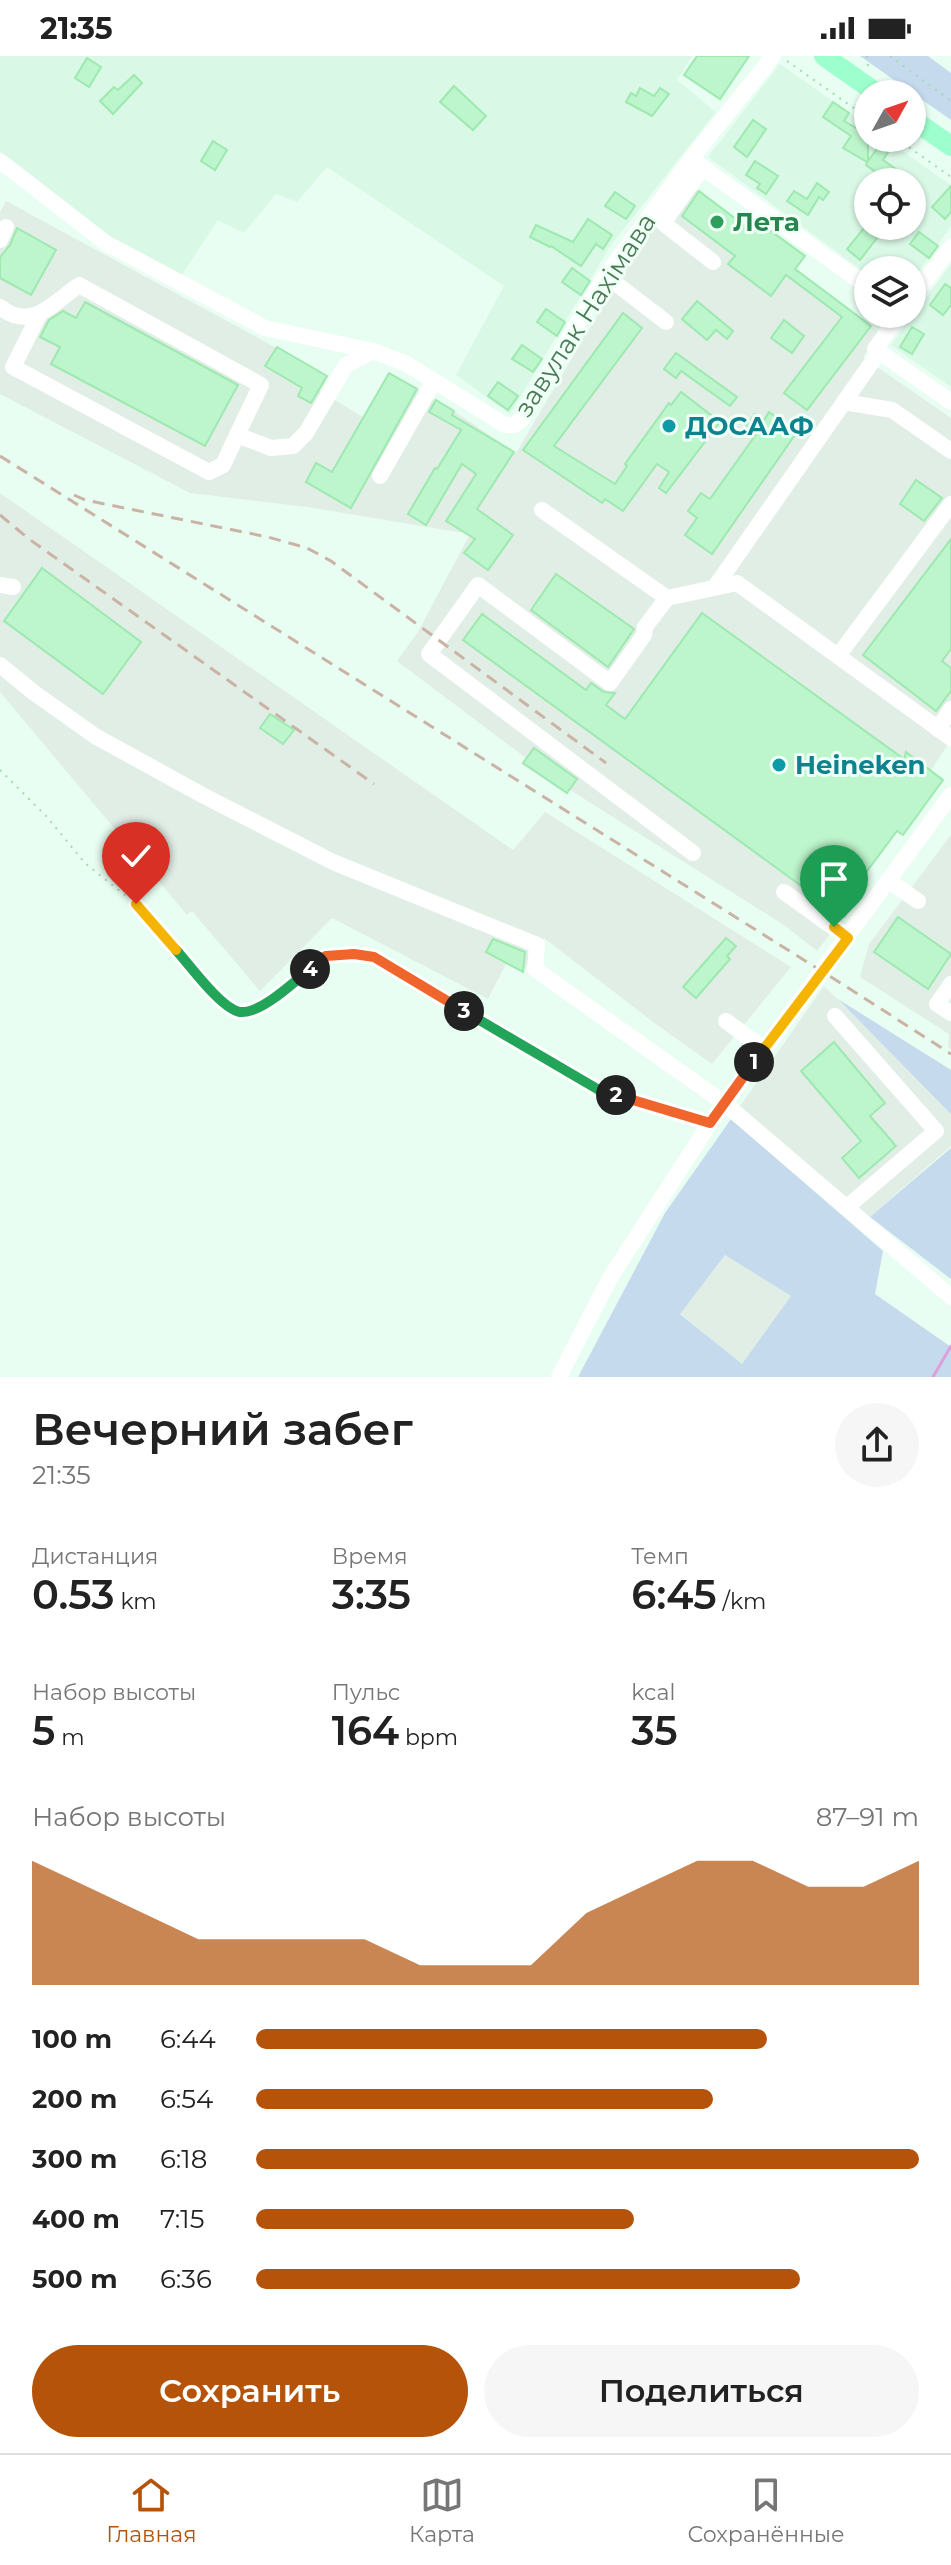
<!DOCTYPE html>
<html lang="ru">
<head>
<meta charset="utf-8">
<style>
	body { margin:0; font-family:Montserrat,sans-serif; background:#f6f6f6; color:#222; height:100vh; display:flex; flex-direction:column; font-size:30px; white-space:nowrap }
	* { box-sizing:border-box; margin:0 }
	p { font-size:26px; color:#767676 }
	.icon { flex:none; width:44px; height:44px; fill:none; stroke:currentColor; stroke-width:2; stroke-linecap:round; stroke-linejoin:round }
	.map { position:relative; height:1321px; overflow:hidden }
	.sheet { display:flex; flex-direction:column; background:#fff; flex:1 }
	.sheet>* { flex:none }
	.needle { width:52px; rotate:50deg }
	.buttons { position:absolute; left:854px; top:24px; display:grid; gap:16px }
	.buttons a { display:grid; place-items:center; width:72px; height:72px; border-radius:50%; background:#fff; box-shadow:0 2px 6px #0004; font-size:40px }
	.pin { position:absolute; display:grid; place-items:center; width:68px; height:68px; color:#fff; margin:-82px -34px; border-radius:50% 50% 50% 0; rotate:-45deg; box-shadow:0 0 8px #0007 }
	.pin .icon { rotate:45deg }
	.km { position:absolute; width:40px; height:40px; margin:-20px; border-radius:50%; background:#222; color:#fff; font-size:22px; line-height:40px; text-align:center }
	.round { display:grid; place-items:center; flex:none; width:84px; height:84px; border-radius:42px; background:#f6f6f6 }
	.head { display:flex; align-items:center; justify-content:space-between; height:136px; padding:0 32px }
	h1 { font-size:44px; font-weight:600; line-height:60px }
	.stats { display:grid; grid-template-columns:repeat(3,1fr); gap:12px; height:136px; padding:8px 32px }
	.stats div { display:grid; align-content:center }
	.stats b { font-size:40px; font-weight:600 }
	.stats small { font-size:22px; font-weight:400 }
	.stats p { font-size:22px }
	.chart { height:224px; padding:16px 32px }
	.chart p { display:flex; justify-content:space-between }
	.chart svg { width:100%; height:144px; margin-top:8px; fill:#b45309; opacity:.7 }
	.action { display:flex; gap:16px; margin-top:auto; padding:16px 32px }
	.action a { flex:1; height:92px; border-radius:48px; background:#b45309; color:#fff; font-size:32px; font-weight:600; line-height:92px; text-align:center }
	.action a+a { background:#f6f6f6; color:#222 }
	ul { padding:0 32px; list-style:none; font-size:26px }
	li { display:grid; grid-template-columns:128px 96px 1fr; align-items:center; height:60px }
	li i { height:20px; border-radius:10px; background:#b45309 }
	.status { display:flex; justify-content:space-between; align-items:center; height:56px; padding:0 40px; background:#fff; direction:ltr }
	.status svg { height:22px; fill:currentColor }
	.tab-bar { display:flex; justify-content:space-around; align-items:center; height:112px; border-top:2px solid #e0e0e0; background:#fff; font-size:22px; color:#767676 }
	.tab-bar a { display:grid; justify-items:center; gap:4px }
	.tab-bar .selected { color:#b45309 }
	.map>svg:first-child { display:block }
</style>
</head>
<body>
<div class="status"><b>21:35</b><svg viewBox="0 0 49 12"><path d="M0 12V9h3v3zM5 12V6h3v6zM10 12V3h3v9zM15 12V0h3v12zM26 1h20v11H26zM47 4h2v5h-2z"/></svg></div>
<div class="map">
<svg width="951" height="1321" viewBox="0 0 951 1321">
	<rect width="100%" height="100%" fill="#e8fef2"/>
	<g fill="#d9f8e6" fill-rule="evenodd">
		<polygon points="0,0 692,0 677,24 716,56 611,189 510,358 456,319 504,230 327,111 297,146 276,138 244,177 218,164 181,220 111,183 0,96"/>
		<path d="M 780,8 L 868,70 L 868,82 L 884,82 L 951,129 L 951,170 L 912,225 L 912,214 L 868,214 L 868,219 L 708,101 ZM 868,126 L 912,126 L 912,170 L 868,170 Z"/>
		<polygon points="951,208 951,331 891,289"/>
	</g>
	<g fill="#e1eee6">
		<polygon points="682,123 752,176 760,166 805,200 796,214 880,277 863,301 951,362 951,684 931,714 943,724 903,779 896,775 854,834 860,839 817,895 784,869 570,734 567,737 521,708 526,702 397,605 418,576 470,478 307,451 190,437 0,338 0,156 6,145 328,320 320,335 363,361 389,317 454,355 516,397 627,209"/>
		<polygon points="0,437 513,794 545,756 791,911 712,1008 657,969 544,882 523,916 506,908 488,943 332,862 260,935 192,855 187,859 0,636"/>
		<polygon points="951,779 951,993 948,992 949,978 860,921 869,888"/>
		<polygon points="824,930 951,1053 951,1090 870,1161 740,1050"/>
		<polygon points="725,1199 791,1240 742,1309 680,1257"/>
	</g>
	<g fill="#c5daed" fill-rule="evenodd">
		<polygon points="860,0 928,0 951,17 951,64"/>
		<polygon points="838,943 951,1014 951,1058"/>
		<path d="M 731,1063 L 883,1195 L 875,1238 L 951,1291 L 951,1321 L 578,1321 L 665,1157 ZM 725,1199 L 791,1240 L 742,1308 L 680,1258 Z"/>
		<polygon points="951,1092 951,1223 870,1161"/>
	</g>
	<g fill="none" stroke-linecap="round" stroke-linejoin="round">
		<polyline stroke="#dca0db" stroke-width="3" points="933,1321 951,1290"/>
	</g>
	<g fill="#bdf5cc" stroke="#9de9af" stroke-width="2">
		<polygon points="697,0 749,0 720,43 684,19"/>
		<polygon points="87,2 101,11 89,31 75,22"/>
		<polygon points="134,19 142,27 113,58 100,45 114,31 118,34"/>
		<polygon points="454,30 486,60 473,74 440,46"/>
		<polygon points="640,32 654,40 660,32 669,38 652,60 626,46 631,37 636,40"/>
		<polygon points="833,46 849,57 844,65 868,79 868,105 879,90 888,96 883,104 903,118 897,126 881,126 884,122 866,109 867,106 843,92 851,80 823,61"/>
		<polygon points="753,64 766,73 747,101 734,91"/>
		<polygon points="213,85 227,94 215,114 201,105"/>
		<polygon points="755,105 778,120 766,138 757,132 760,128 746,119"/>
		<polygon points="817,127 829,136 823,144 819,141 808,159 787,145 794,135 807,143"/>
		<polygon points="951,130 951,156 945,163 932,151"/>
		<polygon points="699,135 753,176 760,167 805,200 795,213 871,270 807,354 784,337 842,261 786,219 771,240 728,208 735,200 682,160"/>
		<polygon points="615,136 635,150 626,163 605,150"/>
		<polygon points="588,163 612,179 603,193 596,188 581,210 551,190 550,191 530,181 536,169 573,186"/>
		<polygon points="17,172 56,194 31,239 0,222 0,201 10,189"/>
		<polygon points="864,172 877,182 860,204 847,193"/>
		<polygon points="919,176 938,190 929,202 910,188"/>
		<polygon points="572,212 590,225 581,239 562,226"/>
		<polygon points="945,228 951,232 951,249 943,259 930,249"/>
		<polygon points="697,245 733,275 727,283 716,274 707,284 682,263"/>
		<polygon points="85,246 238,329 205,390 51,308 60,291 40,281 49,264 63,255 76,262"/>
		<polygon points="546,253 565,266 557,280 537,266"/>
		<polygon points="623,257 642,272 554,390 615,428 627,410 625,408 669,347 671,349 681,336 720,366 666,437 659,432 669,416 657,408 623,455 605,443 602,447 523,394"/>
		<polygon points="784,264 804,280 792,297 771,282"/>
		<polygon points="912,271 924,278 912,298 900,291"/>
		<polygon points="522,289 542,303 533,316 512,303"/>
		<polygon points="277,291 327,320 311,347 298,340 302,332 265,310"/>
		<polygon points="676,297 737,341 730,350 681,315 676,322 664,313"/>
		<polygon points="389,317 417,333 351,452 306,426 316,407 332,416"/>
		<polygon points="498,326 518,340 508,354 488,340"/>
		<polygon points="436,344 454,355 452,359 514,396 477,453 513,479 488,514 464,497 475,483 446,465 476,418 462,408 426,469 408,458 435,412 437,413 461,374 429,356"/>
		<polygon points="769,356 797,376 712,498 685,479 697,462 688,455 701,437 710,443 757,377 746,369 755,358 764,364"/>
		<polygon points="916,424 942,442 924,465 900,448"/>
		<polygon points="951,483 951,593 942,605 951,612 951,635 936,655 863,599"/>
		<polygon points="42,512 141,586 103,638 4,565"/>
		<polygon points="556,518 634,573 608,611 531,554"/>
		<polygon points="702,557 904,703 906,696 943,724 903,779 897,775 853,834 860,839 844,861 463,584 482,558 586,634 591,627 604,636 615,637 606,649 625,663"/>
		<polygon points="270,658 294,674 283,688 260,672"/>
		<polygon points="534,692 577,723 567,737 523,707"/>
		<polygon points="898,861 951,898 928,933 874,896"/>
		<polygon points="726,882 736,890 727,900 730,903 696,942 683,931"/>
		<polygon points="493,883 525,896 523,916 486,896"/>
		<polygon points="834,986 885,1047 870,1060 896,1090 859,1122 842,1102 861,1085 801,1015"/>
	</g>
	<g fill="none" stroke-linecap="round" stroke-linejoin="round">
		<g stroke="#a0dbaf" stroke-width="2" stroke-dasharray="2 6" stroke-linecap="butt">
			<polyline points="867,0 868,10"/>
			<polyline points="890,0 951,45"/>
			<polyline points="787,5 868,62"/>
			<polyline points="896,82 951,121"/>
			<path d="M 0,714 L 46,760 L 85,807 L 136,848 L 224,947 C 229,951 234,955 240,956 C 268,958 301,914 325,902 C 338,894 359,899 374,901 L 599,1034 L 698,1063"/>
		</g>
		<g stroke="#fff" stroke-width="16">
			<polyline points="691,103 868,231"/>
			<polyline points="0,105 106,187 265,272 373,295 405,307 505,369 514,369 522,363 602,225 691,103 773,0"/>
			<polyline points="703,111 663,167 713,206"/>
			<polyline points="0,184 6,171"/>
			<polyline points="606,220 666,266"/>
			<polyline points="912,242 951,191"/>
			<path d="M 0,251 C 31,276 53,247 79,229 L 261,329 L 237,379 L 271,392 L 293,390 L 306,377 L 346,309 L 373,295"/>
			<polyline points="900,258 875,293 951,346"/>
			<polyline points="39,259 13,311 209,416 223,409 237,379"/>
			<polyline points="844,346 892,354 951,395"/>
			<polyline points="380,420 434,325"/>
			<polyline points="542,454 667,542 737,527 951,682"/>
			<polyline points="0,529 13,531"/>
			<polyline points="715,531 879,296"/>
			<polyline points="667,542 645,571 644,579 610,627 478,529 429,598 693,797"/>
			<polyline points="838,600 951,448"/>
			<polyline points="0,609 33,636 95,680 204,740 333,806 537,889 535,913 724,1047 951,1241"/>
			<polyline points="938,673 951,653"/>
			<polyline points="889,825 918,845"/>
			<polyline points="784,836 848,882"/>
			<polyline points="951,928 937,948 951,957"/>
			<polyline points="835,960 936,1075 847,1151"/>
			<polyline points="726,965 764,993"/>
			<polyline points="559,1321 610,1222 710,1067 951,739"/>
		</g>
		<g stroke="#9effce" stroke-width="20">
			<polyline points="824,0 878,38"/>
			<polyline points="912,63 951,90"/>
		</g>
		<g stroke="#cab3a4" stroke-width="3" stroke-dasharray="12 8" stroke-linecap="butt">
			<polyline points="0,400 847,931 951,998"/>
			<polyline points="74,439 85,444 268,481 307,492 331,505 606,707"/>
			<polyline points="0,459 29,483 374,728"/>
		</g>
	</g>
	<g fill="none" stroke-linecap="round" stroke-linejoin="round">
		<defs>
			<polyline id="split-1" points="754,1006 848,882 834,871"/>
			<polyline id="split-2" points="616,1039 710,1067 754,1006"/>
			<polyline id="split-3" points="464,955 599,1034 616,1039"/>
			<polyline id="split-4" points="310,913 326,900 354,898 374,901 464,955"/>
			<path id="split-5" d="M 176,894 C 189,908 221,953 240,956 C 261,958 294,926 310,913"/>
			<polyline id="split-6" points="136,848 176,894"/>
		</defs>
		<use href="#split-1" stroke="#fff" stroke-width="16"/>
		<use href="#split-2" stroke="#fff" stroke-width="16"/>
		<use href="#split-3" stroke="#fff" stroke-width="16"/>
		<use href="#split-4" stroke="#fff" stroke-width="16"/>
		<use href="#split-5" stroke="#fff" stroke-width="16"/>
		<use href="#split-6" stroke="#fff" stroke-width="16"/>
		<use href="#split-1" stroke="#f5b400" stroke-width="10"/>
		<use href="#split-2" stroke="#f0652b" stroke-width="10"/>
		<use href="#split-3" stroke="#22a559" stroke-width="10"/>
		<use href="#split-4" stroke="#f0652b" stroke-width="10"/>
		<use href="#split-5" stroke="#22a559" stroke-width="10"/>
		<use href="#split-6" stroke="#f5b400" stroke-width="10"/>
	</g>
	<circle fill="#2e9e5b" stroke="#f0fff7" stroke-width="3" cx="717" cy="166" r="8"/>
	<g fill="#0f9aa8" stroke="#f0fff7" stroke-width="3">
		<circle cx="669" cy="370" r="8"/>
		<circle cx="779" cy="709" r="8"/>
	</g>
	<g text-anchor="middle" stroke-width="6" stroke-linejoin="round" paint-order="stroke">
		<g font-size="26" font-weight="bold" fill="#27864d" stroke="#f0fff7" text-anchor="start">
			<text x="733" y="175">Лета</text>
		</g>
		<g font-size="26" fill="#497a54" stroke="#f0fff7">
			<text transform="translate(585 259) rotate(-57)" y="9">завулак Нахімава</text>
		</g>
		<g font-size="26" font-weight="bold" fill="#0d838f" stroke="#f0fff7" text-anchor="start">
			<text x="685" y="379">ДОСААФ</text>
			<text x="795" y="718">Heineken</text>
		</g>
	</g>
</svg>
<div class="buttons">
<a><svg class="needle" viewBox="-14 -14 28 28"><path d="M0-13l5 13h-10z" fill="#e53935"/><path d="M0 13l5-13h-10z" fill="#767676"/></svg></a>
<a><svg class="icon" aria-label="locate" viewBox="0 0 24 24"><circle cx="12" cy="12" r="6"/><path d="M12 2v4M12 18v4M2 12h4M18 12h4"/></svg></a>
<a><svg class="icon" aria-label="layers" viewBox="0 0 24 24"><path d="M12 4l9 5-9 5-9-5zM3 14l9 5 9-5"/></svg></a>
</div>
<div class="pin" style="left:834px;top:871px;background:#1e9e55"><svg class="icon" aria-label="arrive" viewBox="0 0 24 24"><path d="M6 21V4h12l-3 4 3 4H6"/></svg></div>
<div class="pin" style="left:136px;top:848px;background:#d93025"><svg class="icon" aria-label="check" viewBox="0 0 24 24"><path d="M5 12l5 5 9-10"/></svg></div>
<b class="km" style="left:754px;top:1006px">1</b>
<b class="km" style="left:616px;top:1039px">2</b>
<b class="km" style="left:464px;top:955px">3</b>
<b class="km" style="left:310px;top:913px">4</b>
</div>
<section class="sheet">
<div class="head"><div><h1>Вечерний забег</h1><p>21:35</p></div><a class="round"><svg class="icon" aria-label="share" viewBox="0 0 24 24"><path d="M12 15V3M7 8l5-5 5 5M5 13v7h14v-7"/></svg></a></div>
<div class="stats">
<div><p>Дистанция</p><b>0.53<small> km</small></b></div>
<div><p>Время</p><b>3:35</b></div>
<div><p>Темп</p><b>6:45<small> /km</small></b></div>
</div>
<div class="stats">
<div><p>Набор высоты</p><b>5<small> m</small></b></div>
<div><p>Пульс</p><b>164<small> bpm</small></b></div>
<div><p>kcal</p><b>35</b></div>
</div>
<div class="chart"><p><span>Набор высоты</span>87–91 m</p>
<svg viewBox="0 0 160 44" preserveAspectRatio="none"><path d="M0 44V6L10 14L20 22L30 30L40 30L50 30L60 30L70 38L80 38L90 38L100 22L110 14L120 6L130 6L140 14L150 14L160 6V44z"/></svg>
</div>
<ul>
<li><b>100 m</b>6:44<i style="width:77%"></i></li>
<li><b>200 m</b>6:54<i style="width:69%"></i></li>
<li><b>300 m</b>6:18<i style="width:100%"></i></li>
<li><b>400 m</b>7:15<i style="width:57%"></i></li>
<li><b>500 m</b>6:36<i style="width:82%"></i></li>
</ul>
<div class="action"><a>Сохранить</a><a>Поделиться</a></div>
</section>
<nav class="tab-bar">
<a class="selected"><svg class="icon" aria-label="home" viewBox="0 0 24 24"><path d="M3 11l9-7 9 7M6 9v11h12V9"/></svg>Главная</a>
<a><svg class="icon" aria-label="map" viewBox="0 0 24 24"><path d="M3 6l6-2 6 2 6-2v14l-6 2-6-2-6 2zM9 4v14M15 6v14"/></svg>Карта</a>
<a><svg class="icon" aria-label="saved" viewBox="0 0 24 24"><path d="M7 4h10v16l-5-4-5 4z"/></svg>Сохранённые</a>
</nav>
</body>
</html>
